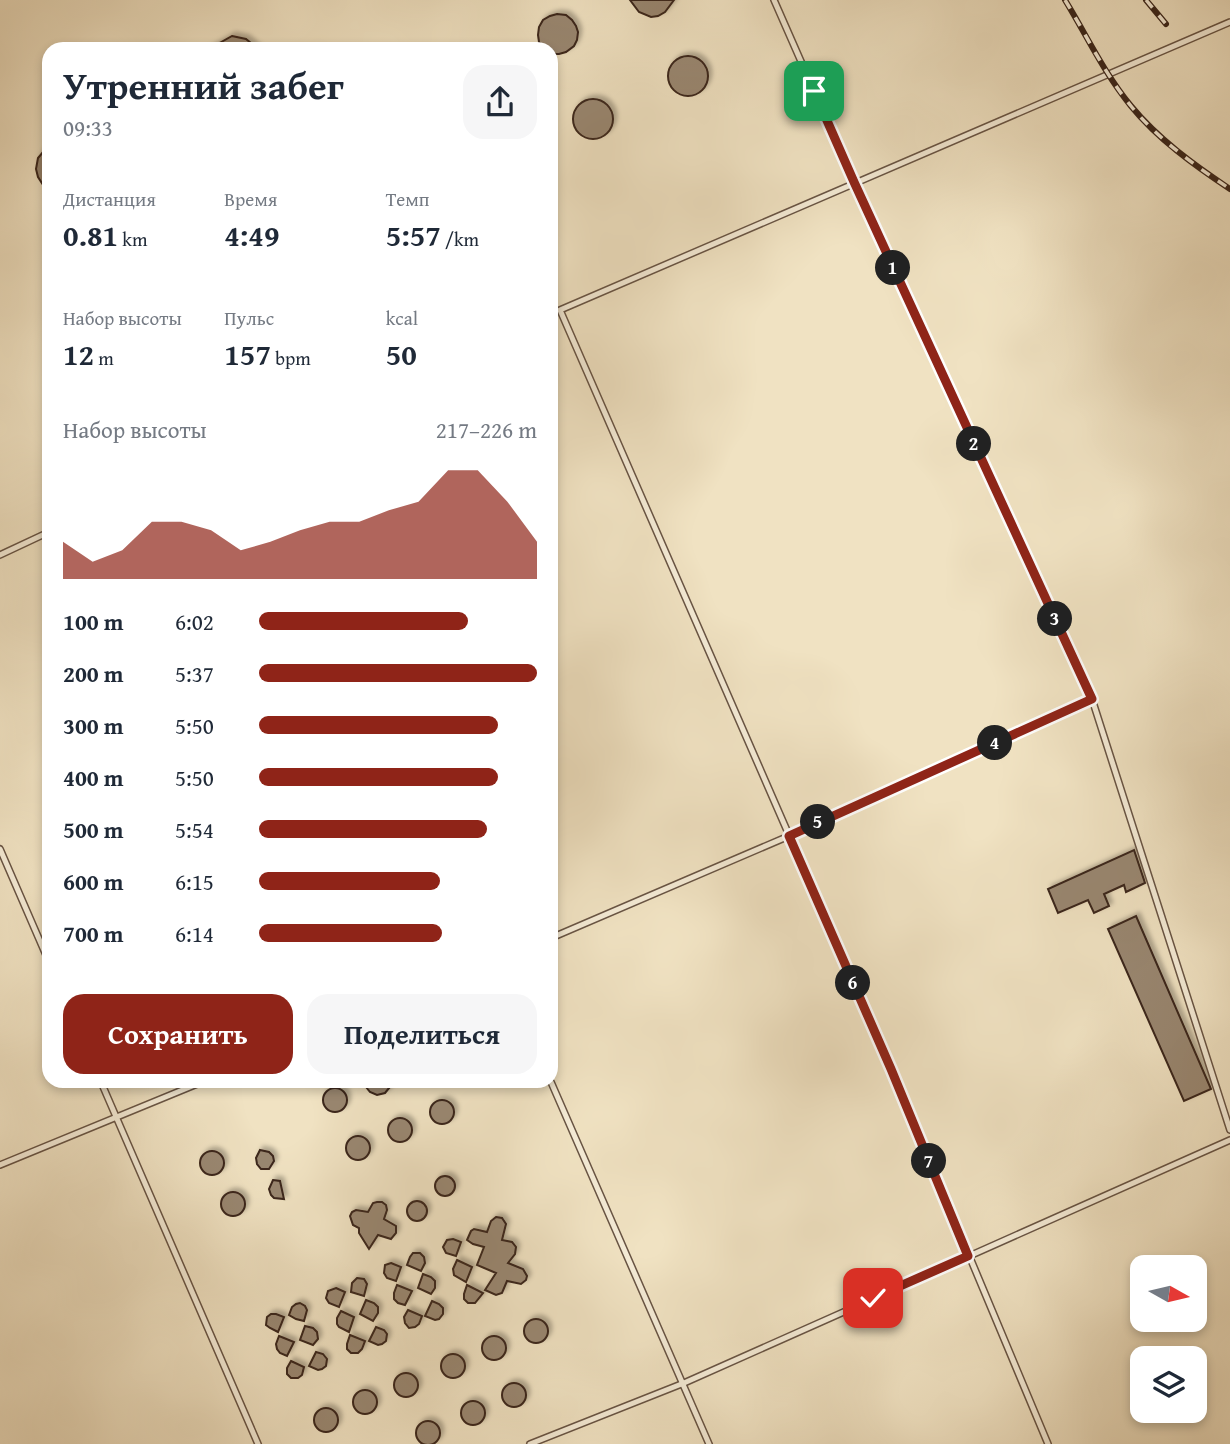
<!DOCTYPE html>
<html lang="ru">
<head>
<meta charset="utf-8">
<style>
	body { margin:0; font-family:"Gentium Book Plus",serif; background:#f6f6f7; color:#1f2937; height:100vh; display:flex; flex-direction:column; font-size:26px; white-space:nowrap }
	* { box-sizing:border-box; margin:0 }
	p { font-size:23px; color:#747a83 }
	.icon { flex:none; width:38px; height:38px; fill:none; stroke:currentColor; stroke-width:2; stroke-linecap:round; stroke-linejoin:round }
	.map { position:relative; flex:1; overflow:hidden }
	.details { position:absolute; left:42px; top:42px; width:516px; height:1046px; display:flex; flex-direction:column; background:#fff; border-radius:21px; box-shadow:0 4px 10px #0003 }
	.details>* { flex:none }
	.needle { width:46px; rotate:98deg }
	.controls { position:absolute; left:1130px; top:1255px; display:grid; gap:14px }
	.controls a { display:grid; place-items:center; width:77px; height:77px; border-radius:14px; background:#fff; box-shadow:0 4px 10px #0003; font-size:35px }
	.pin { position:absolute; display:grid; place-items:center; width:60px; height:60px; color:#fff; margin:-30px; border-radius:14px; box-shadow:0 4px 10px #0006 }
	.km { position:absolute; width:35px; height:35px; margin:-18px; border-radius:50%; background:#222; color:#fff; font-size:19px; line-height:35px; text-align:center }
	.round { display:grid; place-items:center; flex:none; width:74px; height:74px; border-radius:21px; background:#f6f6f7 }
	.summary { display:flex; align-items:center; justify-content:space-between; height:119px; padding:0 21px }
	h1 { font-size:38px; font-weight:700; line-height:52px }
	.figures { display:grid; grid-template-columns:repeat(3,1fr); gap:10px; height:119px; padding:7px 21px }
	.figures div { display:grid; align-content:center }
	.figures b { font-size:30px; font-weight:700 }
	.figures small { font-size:19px; font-weight:400 }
	.figures p { font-size:19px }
	.chart { height:196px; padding:14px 21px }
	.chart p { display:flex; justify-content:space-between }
	.chart svg { width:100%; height:126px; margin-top:7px; fill:#8f2418; opacity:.7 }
	.action { display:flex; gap:14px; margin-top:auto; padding:14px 21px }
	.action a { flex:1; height:80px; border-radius:21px; background:#8f2418; color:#fff; font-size:28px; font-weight:700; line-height:80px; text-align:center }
	.action a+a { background:#f6f6f7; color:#1f2937 }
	ul { padding:0 21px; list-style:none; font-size:23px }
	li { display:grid; grid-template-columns:112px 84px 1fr; align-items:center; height:52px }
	li i { height:18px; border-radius:9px; background:#8f2418 }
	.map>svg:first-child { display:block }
</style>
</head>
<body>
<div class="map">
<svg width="1230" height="1444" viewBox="0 0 1230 1444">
	<defs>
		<filter id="shadow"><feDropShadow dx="3.5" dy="-3.5" stdDeviation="2" flood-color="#0004"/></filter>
	</defs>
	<rect width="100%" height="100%" fill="#f0e2c2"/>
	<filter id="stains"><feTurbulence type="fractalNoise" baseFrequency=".00286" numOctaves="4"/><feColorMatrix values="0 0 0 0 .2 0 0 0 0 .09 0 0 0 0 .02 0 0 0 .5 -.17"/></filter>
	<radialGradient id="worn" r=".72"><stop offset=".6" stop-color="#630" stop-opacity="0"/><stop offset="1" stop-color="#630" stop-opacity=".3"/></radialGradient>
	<g fill="#998771" stroke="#3a251a" stroke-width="2" filter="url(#shadow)">
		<polygon points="630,0 674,0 665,12 658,16 651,17 639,12"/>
		<polygon points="557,14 566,15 572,20 576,26 578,32 577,40 574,46 566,52 559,54 551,54 551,49 544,49 539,42 538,35 539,27 543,20 550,16"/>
		<polygon points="232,36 246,39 258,49 209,49"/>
		<circle cx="688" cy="76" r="20"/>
		<circle cx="593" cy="119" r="20"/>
		<polygon points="49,145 49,194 38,177 36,169 38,158"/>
		<polygon points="1134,850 1145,883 1126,892 1124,885 1104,894 1109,906 1094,913 1088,900 1058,913 1048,889"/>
		<polygon points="1136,916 1211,1089 1184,1101 1108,929"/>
		<polygon points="362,1082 394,1082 385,1093 377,1095 370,1092"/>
		<circle cx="335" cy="1100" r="12"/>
		<circle cx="442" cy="1112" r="12"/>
		<circle cx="400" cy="1130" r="12"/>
		<circle cx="358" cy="1148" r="12"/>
		<polygon points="260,1150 269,1152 273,1156 274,1161 269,1169 261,1169 257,1164 256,1158"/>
		<circle cx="212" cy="1163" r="12"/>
		<circle cx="445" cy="1186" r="10"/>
		<polygon points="273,1180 280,1181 284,1199 274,1198 271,1195 269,1189"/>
		<circle cx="233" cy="1204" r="12"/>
		<circle cx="417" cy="1211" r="10"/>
		<polygon points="377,1202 382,1202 386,1205 387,1210 384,1219 396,1226 396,1233 391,1239 378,1235 369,1249 359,1233 359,1228 353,1225 350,1216 352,1212 356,1210 368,1212 373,1203"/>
		<polygon points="496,1217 502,1218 506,1224 502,1240 512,1242 516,1247 515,1254 508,1263 523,1269 527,1276 526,1280 521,1284 507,1281 502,1293 496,1295 485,1290 496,1273 477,1265 484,1247 473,1244 467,1240 471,1231 474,1229 487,1232 491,1221"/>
		<polygon points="453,1239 461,1242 456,1256 446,1253 443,1247 447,1240"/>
		<polygon points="413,1253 420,1253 424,1257 425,1263 421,1271 407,1265 410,1257"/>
		<polygon points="457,1260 472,1267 466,1282 454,1275 453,1269"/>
		<polygon points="391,1263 401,1267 396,1281 387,1278 384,1273 385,1265"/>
		<polygon points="423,1274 431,1277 435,1281 435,1288 431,1294 418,1288"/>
		<polygon points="357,1278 364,1279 367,1284 364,1296 351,1292 352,1283"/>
		<polygon points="397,1285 412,1291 405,1305 398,1303 394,1299 394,1293"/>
		<polygon points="467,1285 483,1293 475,1303 468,1303 464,1299 464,1294"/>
		<polygon points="336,1288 345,1292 339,1307 329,1303 326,1298 328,1291"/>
		<polygon points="366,1300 374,1303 378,1307 378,1313 373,1321 360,1314"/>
		<polygon points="432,1301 439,1304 443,1308 443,1314 439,1319 435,1320 425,1316"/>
		<polygon points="300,1303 305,1306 307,1310 304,1321 296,1319 289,1315 292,1307 296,1304"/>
		<polygon points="408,1310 422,1316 419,1324 415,1327 409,1328 405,1323 404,1317"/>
		<polygon points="341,1311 354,1317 349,1332 339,1327 337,1324 337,1318"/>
		<polygon points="271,1314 276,1314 284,1317 278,1332 270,1328 266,1325 267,1317"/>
		<circle cx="536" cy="1331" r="12"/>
		<polygon points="305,1326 313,1328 317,1332 318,1339 313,1345 300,1340"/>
		<polygon points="376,1327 384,1330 387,1334 386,1341 382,1344 378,1345 369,1341"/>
		<polygon points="350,1335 365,1341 362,1349 358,1353 351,1353 347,1349 347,1344"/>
		<polygon points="279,1336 294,1342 287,1356 280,1353 277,1349 276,1344"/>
		<circle cx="494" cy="1348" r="12"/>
		<polygon points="316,1352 323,1354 327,1359 326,1366 322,1369 318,1370 309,1366"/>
		<circle cx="453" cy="1366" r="12"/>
		<polygon points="291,1361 304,1367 302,1375 298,1378 291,1378 287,1374 287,1368"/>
		<circle cx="406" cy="1385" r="12"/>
		<circle cx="514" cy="1395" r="12"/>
		<circle cx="365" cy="1402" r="12"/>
		<circle cx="473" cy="1413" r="12"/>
		<circle cx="326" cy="1420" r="12"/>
		<circle cx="428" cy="1433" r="12"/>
	</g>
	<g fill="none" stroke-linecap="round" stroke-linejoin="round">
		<defs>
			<g id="service">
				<polyline points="774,0 854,182 1092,699 1230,1130"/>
				<polyline points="0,555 49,532"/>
				<polyline points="0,849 49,962"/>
				<polyline points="551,938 789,836 1092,699"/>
				<polyline points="101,1082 258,1444"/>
				<polyline points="551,1082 709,1444"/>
				<polyline points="0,1165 202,1082"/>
				<polyline points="530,1444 684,1383 1230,1140"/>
				<polyline points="1048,1444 891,1069 560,310 1230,22"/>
			</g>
		</defs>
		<use href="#service" stroke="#685444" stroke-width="8"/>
		<use href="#service" stroke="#f5ecd7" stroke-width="5"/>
		<defs>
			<g id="rail">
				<path d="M 1065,0 C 1087,36 1104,73 1131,106 C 1158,139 1194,165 1230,189"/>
				<polyline points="1146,0 1166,24"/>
			</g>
		</defs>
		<use href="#rail" stroke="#3a251a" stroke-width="6"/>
		<use href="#rail" stroke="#f5ecd7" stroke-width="3.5" stroke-dasharray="10" stroke-linecap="butt"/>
	</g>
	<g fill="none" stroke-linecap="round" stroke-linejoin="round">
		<defs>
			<polyline id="route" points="814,91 854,182 1092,699 789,836 891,1069 968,1256 873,1298"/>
		</defs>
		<use href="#route" stroke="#fff" stroke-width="14"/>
		<use href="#route" stroke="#8f2418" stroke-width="9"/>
	</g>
	<rect width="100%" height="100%" filter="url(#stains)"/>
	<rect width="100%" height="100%" fill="url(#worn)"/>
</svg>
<div class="controls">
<a><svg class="needle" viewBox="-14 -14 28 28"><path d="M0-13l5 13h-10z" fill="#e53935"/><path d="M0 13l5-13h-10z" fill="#747a83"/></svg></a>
<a><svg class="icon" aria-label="layers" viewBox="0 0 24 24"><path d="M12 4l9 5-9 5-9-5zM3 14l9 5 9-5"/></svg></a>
</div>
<div class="pin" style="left:814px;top:91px;background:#1e9e55"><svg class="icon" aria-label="arrive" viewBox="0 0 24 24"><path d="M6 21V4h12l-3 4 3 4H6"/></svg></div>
<div class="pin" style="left:873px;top:1298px;background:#d93025"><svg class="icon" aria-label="check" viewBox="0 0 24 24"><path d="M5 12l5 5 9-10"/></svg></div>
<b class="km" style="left:893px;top:268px">1</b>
<b class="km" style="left:974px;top:444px">2</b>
<b class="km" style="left:1055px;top:619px">3</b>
<b class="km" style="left:995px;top:743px">4</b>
<b class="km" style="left:818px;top:822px">5</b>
<b class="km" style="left:853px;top:983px">6</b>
<b class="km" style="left:929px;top:1161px">7</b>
<section class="details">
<div class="summary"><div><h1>Утренний забег</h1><p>09:33</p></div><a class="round"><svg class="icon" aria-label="share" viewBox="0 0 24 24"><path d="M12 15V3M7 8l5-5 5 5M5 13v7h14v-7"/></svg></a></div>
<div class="figures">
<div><p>Дистанция</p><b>0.81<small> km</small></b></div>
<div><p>Время</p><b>4:49</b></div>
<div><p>Темп</p><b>5:57<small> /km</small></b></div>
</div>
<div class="figures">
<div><p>Набор высоты</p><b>12<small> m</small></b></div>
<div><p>Пульс</p><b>157<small> bpm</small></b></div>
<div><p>kcal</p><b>50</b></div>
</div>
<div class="chart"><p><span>Набор высоты</span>217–226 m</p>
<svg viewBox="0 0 160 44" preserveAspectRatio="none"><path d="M0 44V31L10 38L20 34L30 24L40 24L50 27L60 34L70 31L80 27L90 24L100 24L110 20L120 17L130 6L140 6L150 17L160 31V44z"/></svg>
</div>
<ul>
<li><b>100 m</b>6:02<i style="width:75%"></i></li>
<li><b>200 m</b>5:37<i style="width:100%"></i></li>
<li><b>300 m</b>5:50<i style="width:86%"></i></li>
<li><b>400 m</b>5:50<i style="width:86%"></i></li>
<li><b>500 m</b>5:54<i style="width:82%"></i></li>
<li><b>600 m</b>6:15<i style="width:65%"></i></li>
<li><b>700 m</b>6:14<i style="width:66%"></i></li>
</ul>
<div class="action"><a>Сохранить</a><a>Поделиться</a></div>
</section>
</div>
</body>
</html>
